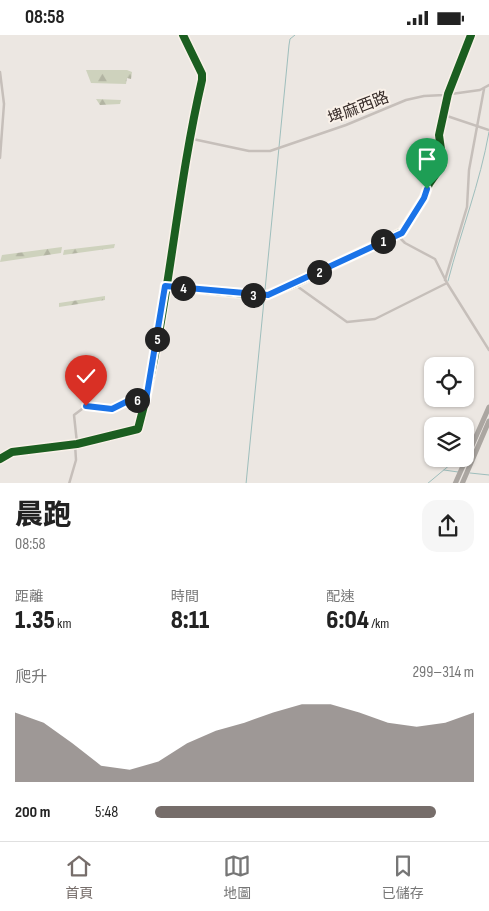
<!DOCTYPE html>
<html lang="zh-TW">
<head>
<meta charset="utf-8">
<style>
	body { margin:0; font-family:"Sofia Sans Condensed","Noto Sans TC",sans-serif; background:#f6f6f6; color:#222; height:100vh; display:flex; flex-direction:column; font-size:19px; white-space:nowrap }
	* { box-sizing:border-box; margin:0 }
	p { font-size:16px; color:#767676 }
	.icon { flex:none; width:28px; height:28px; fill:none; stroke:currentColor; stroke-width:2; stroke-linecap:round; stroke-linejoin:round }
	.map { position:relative; height:448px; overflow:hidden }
	.drawer { display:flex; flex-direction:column; background:#fff; flex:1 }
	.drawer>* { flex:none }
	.buttons { position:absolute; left:424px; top:322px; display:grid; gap:10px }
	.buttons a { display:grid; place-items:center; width:50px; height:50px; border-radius:10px; background:#fff; box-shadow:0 1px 4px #0004; font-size:25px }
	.pin { position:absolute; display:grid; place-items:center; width:42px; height:42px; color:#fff; margin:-51px -21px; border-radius:50% 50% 50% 0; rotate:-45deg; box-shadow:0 0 5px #0007 }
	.pin .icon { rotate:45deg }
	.km { position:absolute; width:25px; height:25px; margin:-12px; border-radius:50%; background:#222; color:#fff; font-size:14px; line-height:25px; text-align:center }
	.round { display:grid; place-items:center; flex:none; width:52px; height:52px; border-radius:15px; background:#f6f6f6 }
	.summary { display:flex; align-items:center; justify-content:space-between; height:85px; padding:0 15px }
	h1 { font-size:28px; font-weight:800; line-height:38px }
	.stats { display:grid; grid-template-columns:repeat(3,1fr); gap:8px; height:85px; padding:5px 15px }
	.stats div { display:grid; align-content:center }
	.stats b { font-size:25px; font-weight:800 }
	.stats small { font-size:14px; font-weight:400 }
	.stats p { font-size:14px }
	.chart { height:140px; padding:10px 15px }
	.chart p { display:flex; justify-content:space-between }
	.chart svg { width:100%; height:90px; margin-top:5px; fill:#766d6a; opacity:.7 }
	ul { padding:0 15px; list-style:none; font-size:16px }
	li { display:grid; grid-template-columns:80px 60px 1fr; align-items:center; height:38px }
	li i { height:12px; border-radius:6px; background:#766d6a }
	.status { display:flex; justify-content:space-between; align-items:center; height:35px; padding:0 25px; background:#fff; direction:ltr }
	.status svg { height:14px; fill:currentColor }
	.tab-bar { display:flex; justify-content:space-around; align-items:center; height:70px; border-top:1px solid #e0e0e0; background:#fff; font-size:14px; color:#767676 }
	.tab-bar a { display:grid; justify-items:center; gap:2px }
	.tab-bar .active { color:#766d6a }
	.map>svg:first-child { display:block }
</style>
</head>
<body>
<div class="status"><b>08:58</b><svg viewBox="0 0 49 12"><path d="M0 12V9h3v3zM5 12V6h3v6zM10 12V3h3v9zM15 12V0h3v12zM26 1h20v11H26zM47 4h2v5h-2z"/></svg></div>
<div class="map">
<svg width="489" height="449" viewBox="0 0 489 449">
	<defs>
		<pattern id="forest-firs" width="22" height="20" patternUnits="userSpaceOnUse" patternTransform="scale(1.25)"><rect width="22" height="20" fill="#ced2bd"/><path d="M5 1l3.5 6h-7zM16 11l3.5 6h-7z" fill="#b2b4a2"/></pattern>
	</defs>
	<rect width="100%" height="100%" fill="#ece7e2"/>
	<g fill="url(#forest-firs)">
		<polygon points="86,35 127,35 132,37 131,44 127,43 126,49 91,48"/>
		<polygon points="96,64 121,65 120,69 100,70"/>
		<polygon points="115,209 114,213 63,220 64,215"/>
		<polygon points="62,212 61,218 0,227 2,220"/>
		<polygon points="105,261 105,265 59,272 59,268"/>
	</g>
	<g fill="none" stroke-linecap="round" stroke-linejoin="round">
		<g stroke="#9ebebc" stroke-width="1">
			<path d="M 448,246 C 461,196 480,148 489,97"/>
			<polyline points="444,435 458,437"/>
			<polyline points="470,438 489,440"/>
			<polyline points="246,449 289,10 290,4 295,0"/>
			<polyline points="427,449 457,424"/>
		</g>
		<g stroke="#c6bfba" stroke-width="2.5">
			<polyline points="0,37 4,69 0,123"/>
			<polyline points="444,80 489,95"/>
			<polyline points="188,103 249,116 270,116 346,90 406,65 424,61 444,60 480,55 489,50"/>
			<polyline points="397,200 405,208 435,224 447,248 489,315"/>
			<polyline points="445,245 467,172 469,135 484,54"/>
			<polyline points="294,249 347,287 375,284 447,248"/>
			<polyline points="165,251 265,261 298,247 402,197 424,163 429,149 443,129 439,100 448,59 471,0"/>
			<polyline points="77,408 74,380 86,371 112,374 129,366 146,365"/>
			<polyline points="0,419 8,418"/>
			<path d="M 0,424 L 12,417 L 77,409 L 138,394 C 169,280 175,161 202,45 L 202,39 L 183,0"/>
			<polyline points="69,449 76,425 75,409"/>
		</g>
		<g stroke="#aba6a1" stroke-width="5">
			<polyline points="455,449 489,372"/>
			<polyline points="462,449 489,386"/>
		</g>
		<defs>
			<g id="cycleway">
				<polyline points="165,251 265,261 298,247 402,197 424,163 429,149 443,129 439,100 448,59 471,0"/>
				<path d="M 0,424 L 12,417 L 77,409 L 138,394 C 169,280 175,161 202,45 L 202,39 L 183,0"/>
			</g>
		</defs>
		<use href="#cycleway" stroke="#f9f1e9" stroke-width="11"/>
		<use href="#cycleway" stroke="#1b5e20" stroke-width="8"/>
	</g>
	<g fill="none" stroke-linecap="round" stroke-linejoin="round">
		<defs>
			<polyline id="route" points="86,371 112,374 128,366 146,365 165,251 268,260 402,198 424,163 427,154"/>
		</defs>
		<use href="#route" stroke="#fff" stroke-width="10"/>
		<use href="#route" stroke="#1a73e8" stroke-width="6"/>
	</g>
	<g text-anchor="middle" stroke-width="4" stroke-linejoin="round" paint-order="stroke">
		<g font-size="16" fill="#372c29" stroke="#f9f1e9">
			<text transform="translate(358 72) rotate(-21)" y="6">埤麻西路</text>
		</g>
	</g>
</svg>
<div class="buttons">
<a><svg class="icon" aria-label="locate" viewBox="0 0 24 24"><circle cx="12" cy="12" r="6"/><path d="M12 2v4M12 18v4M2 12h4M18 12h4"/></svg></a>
<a><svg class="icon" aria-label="layers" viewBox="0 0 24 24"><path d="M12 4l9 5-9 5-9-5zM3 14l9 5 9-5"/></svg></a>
</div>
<div class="pin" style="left:427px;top:154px;background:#1e9e55"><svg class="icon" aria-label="arrive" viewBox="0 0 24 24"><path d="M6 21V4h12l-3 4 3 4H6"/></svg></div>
<div class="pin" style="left:86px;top:371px;background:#d93025"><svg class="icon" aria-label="check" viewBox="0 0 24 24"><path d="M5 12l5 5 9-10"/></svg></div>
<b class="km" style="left:383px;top:206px">1</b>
<b class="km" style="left:319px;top:237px">2</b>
<b class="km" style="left:253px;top:260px">3</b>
<b class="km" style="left:183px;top:253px">4</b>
<b class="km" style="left:157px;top:304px">5</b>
<b class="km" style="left:137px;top:365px">6</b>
</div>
<section class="drawer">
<div class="summary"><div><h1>晨跑</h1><p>08:58</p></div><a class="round"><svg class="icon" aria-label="share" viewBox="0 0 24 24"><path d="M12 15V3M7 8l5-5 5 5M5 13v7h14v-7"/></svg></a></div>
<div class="stats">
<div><p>距離</p><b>1.35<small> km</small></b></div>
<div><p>時間</p><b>8:11</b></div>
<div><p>配速</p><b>6:04<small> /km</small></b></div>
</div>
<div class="chart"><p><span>爬升</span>299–314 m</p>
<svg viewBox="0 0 160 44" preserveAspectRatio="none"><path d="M0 44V10L10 15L20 25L30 36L40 38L50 34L60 25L70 19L80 15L90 10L100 6L110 6L120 10L130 15L140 17L150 15L160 10V44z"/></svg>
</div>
<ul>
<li><b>200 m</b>5:48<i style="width:88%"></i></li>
</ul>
</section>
<nav class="tab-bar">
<a class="active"><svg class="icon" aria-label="home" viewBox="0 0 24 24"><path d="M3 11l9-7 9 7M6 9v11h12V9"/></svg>首頁</a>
<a><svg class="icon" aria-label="map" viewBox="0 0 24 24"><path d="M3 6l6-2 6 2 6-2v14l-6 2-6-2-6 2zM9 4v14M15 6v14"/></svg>地圖</a>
<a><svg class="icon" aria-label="saved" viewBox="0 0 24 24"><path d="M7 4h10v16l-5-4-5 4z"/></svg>已儲存</a>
</nav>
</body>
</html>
